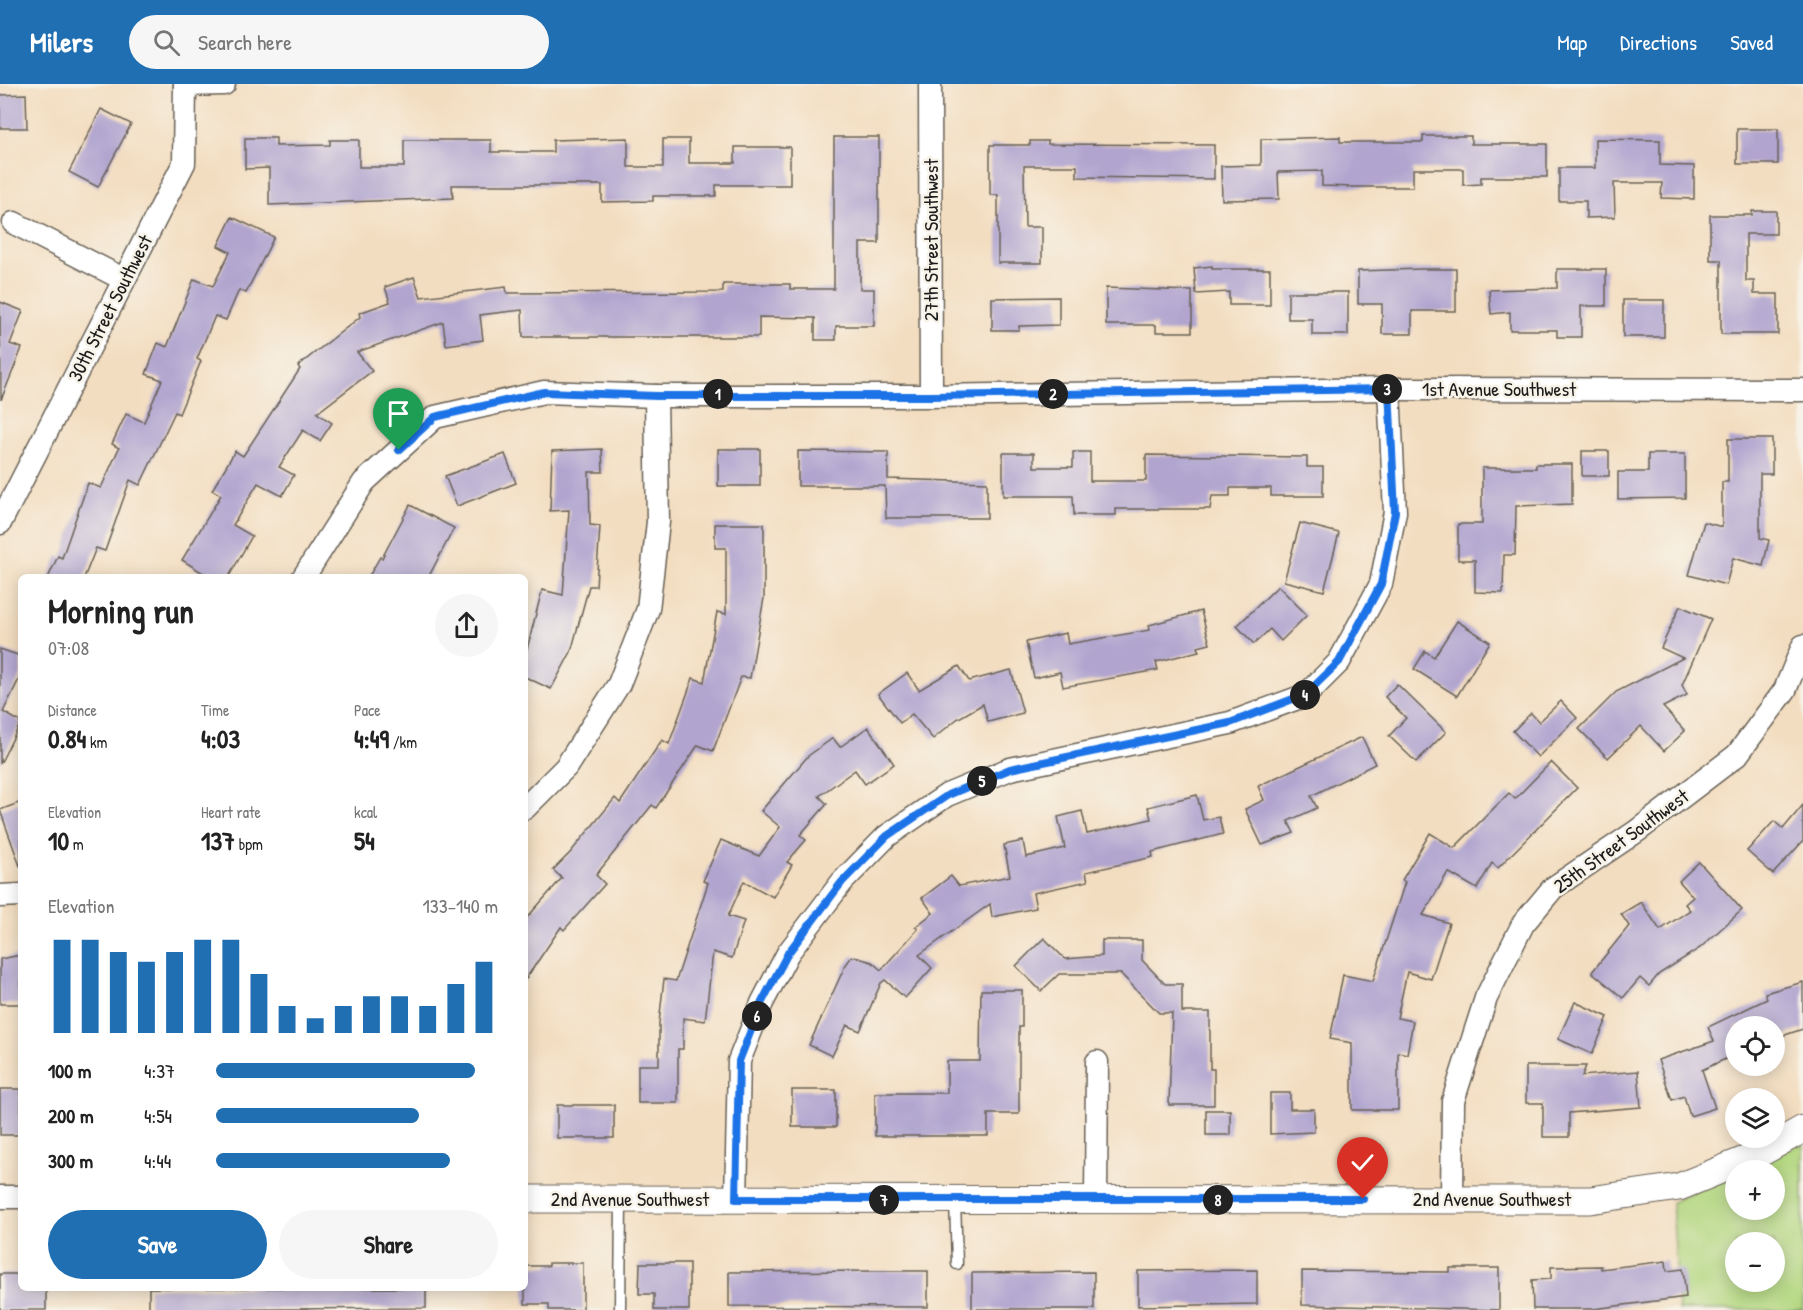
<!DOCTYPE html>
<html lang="en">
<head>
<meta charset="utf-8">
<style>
	body { margin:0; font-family:"Patrick Hand",sans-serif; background:#f6f6f6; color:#222; height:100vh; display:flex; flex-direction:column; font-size:22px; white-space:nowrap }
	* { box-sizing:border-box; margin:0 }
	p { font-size:20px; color:#767676 }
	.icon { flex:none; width:33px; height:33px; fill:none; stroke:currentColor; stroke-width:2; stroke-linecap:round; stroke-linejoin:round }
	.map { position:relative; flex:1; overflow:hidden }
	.panel { position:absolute; left:18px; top:490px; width:510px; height:717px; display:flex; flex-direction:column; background:#fff; border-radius:9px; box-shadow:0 3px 15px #0003 }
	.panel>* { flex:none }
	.fabs { position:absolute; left:1725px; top:932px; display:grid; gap:12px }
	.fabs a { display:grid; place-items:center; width:60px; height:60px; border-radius:50%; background:#fff; box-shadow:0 3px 15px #0003; font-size:30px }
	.pin { position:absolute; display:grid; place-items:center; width:51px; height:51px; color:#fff; margin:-62px -26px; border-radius:50% 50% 50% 0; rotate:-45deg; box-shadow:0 0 6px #0007 }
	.pin .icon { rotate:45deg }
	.km { position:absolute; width:30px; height:30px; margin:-15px; border-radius:50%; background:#222; color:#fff; font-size:16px; line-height:30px; text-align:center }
	.round { display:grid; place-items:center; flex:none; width:63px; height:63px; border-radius:32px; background:#f6f6f6 }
	.overview { display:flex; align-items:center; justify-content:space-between; height:102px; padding:0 30px }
	h1 { font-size:33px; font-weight:700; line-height:45px }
	.metrics { display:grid; grid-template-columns:repeat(3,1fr); gap:9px; height:102px; padding:6px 30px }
	.metrics div { display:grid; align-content:center }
	.metrics b { font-size:26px; font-weight:700 }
	.metrics small { font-size:16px; font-weight:400 }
	.metrics p { font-size:16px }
	.chart { height:168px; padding:12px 30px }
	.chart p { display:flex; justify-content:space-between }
	.chart svg { width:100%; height:108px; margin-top:6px; stroke:#1f6fb2; stroke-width:6 }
	.action { display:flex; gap:12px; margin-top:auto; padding:12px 30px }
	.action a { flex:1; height:69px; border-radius:36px; background:#1f6fb2; color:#fff; font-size:24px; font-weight:700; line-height:69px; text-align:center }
	.action a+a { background:#f6f6f6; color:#222 }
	ul { padding:0 30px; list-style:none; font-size:20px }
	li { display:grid; grid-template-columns:96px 72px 1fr; align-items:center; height:45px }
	li i { height:15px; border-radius:8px; background:#1f6fb2 }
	header { display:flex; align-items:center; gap:36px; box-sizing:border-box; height:84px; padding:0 30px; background:#1f6fb2; color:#fff }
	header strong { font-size:28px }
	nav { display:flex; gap:33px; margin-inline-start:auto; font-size:21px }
	.search { width:420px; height:54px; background:#f6f6f6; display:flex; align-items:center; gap:15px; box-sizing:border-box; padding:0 21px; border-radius:33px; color:#767676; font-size:22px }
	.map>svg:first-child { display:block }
</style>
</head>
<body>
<header>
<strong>Milers</strong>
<div class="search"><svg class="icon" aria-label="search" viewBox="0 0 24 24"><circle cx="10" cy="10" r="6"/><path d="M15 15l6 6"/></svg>Search here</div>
<nav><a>Map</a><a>Directions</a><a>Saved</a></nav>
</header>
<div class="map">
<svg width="1803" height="1226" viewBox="0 0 1803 1226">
	<rect width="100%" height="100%" fill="#f7f3e8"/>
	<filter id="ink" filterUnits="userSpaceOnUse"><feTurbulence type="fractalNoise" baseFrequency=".0167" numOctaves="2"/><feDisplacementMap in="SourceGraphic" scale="12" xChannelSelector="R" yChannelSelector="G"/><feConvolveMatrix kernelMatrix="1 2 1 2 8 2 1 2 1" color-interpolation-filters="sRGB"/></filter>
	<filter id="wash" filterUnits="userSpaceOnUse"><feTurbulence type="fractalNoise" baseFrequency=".008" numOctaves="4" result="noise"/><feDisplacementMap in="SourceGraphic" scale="24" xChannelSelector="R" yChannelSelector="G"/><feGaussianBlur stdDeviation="1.35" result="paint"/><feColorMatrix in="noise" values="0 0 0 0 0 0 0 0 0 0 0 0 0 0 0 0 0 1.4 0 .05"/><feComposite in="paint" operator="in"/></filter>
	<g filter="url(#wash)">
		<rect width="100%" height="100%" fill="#f3ddc0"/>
		<path fill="#b3d780" stroke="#687a4e" stroke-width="1.5" fill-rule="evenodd" d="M 1803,1052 L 1803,1226 L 1679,1226 L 1672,1118 L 1736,1086 L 1736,1125 L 1774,1125 L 1774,1086 L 1736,1086 ZM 1736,1158 L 1774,1158 L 1774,1197 L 1736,1197 Z"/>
		<g id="blocks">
			<g fill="#b1a5cf">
				<polygon points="26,10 27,44 0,44 0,11"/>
				<polygon points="101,25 131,40 98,103 69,88"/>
				<rect x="1737" y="45" width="41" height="35"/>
				<polygon points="1423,52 1471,52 1471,60 1547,60 1547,93 1481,93 1481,100 1463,101 1463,85 1413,85 1413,103 1355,103 1322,102 1322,87 1278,88 1279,115 1222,116 1221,82 1261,81 1261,55 1340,53 1340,58 1423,58"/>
				<polygon points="834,53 879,53 879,159 860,159 860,205 874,205 874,242 836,242 836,256 815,256 815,234 759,233 759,253 523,253 522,226 480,231 483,256 446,261 443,238 357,268 372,287 317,329 332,339 320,357 303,346 279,383 294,391 282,412 258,399 233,441 252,452 228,494 211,494 182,476 221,411 212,406 235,367 243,372 300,285 298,282 360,233 359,229 390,218 385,203 414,193 421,213 506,203 507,209 723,208 723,200 790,200 790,205 834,205"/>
				<polygon points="245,54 276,54 276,62 330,61 330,56 359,56 359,83 404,83 404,56 491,56 491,68 553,68 553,56 628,54 628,83 663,83 663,55 689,55 689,79 735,79 735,63 790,63 790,101 716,101 716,112 653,112 653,117 602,118 602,101 452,101 453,114 269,121 269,84 245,85"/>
				<polygon points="1595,55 1660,56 1660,81 1694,82 1694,115 1661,114 1662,99 1614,99 1615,133 1586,134 1586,117 1559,117 1559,84 1595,84"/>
				<polygon points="1030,57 1048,57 1048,60 1214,61 1214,95 1077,93 1077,82 1024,82 1025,143 1042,143 1042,179 998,179 998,111 990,111 990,61 1030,61"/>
				<polygon points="1752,127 1776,127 1776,150 1746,150 1746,197 1754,197 1754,210 1778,210 1778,250 1721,250 1721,176 1710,176 1710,131 1752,131"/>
				<polygon points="232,133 274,153 246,209 239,206 226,236 215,232 197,275 201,277 179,330 175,328 140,401 130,396 105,467 96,464 84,494 48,494 58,472 62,474 88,399 101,404 119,364 112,360 126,330 144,338 162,296 146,290 158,259 167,263 194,195 213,202 230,168 218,162"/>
				<polygon points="1212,182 1212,185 1270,185 1270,221 1229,221 1229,208 1196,210 1194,184"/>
				<polygon points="1422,185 1456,185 1456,227 1412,227 1412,250 1382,250 1382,220 1358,220 1358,187"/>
				<polygon points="1557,185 1606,185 1606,222 1581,222 1581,253 1557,253 1557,246 1510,246 1510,228 1491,230 1489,206 1557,204"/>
				<polygon points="1106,204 1192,207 1192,248 1156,248 1156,241 1106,241"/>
				<polygon points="1288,208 1348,208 1348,251 1312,251 1312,235 1288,235"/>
				<polygon points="1059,213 1059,241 1019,242 1019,246 992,246 992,214"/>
				<rect x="1623" y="216" width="41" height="37"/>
				<polygon points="0,218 23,227 10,260 22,264 1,316"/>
				<polygon points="1728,355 1772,355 1772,390 1760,390 1760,454 1769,456 1763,482 1733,474 1726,501 1689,491 1704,438 1722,443 1722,398 1728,398"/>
				<polygon points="602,365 603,388 589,388 590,441 600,442 596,502 589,502 571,568 551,605 525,593 525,573 542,506 563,511 569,426 550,427 552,367"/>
				<rect x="718" y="365" width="42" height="37"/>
				<polygon points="798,367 888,368 888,395 987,398 987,434 886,434 885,402 798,402"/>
				<rect x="1582" y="367" width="27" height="25"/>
				<polygon points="1073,368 1090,368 1090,397 1146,397 1146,371 1307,373 1307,383 1323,383 1323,412 1271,412 1271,404 1230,404 1230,412 1212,412 1210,425 1116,425 1116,431 1074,431 1073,412 1003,412 1003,369 1034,369 1034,383 1073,383"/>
				<polygon points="505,370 516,399 457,422 445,392"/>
				<polygon points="1648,370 1685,370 1685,414 1618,415 1618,388 1648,388"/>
				<polygon points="1536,380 1572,380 1572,420 1516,422 1515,471 1504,471 1503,509 1475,508 1475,476 1458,476 1458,440 1482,440 1482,384 1536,384"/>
				<polygon points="410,421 454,444 428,494 368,494 380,473 382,474"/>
				<polygon points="1300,439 1339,449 1324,507 1284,497"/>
				<polygon points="715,440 764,440 764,514 750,594 741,593 713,667 698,661 656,724 652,721 596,791 605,800 564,846 561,843 525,896 525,836 562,794 553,786 570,769 615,714 620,719 662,656 669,660 693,594 704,598 717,528 726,530 726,464 715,464"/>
				<polygon points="1278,502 1307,531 1281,557 1270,545 1254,560 1237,542"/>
				<polygon points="1680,522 1711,535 1682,601 1687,611 1663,623 1685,647 1664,667 1641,642 1608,674 1579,645 1616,608 1683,574 1661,564"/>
				<polygon points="1201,527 1210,560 1198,563 1199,567 1156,578 1158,586 1063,603 1060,588 1034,594 1026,558 1066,549 1068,560 1150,546 1149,541"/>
				<polygon points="1457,537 1490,558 1457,612 1414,585 1425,567 1434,573"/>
				<polygon points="0,565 21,572 21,591 3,628 21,638 0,680"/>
				<polygon points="959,582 969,597 1011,586 1023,629 988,638 983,620 957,635 933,655 912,630 900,639 878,610 907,589 919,606"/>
				<polygon points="1397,600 1446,648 1416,678 1389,652 1406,634 1385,613"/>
				<polygon points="1561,617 1577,634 1538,673 1513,647 1531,629 1539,638"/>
				<polygon points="868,643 894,680 865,700 855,686 819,712 827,720 800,751 806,756 787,778 792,781 773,813 744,797 728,832 744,837 732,874 713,868 705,937 683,934 683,965 678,965 678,1019 638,1019 638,981 659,981 659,939 664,895 676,897 708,799 703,797 721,756 759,772 780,743 761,727 808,672 833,654 840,663"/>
				<polygon points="1362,653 1375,680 1311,712 1317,724 1288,737 1294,749 1262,761 1245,725 1264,716 1258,702"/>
				<polygon points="1551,678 1577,704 1498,784 1492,779 1477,805 1448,788 1423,831 1449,839 1431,895 1407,888 1397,934 1413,937 1407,970 1398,968 1398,1026 1352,1026 1352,959 1330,955 1343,891 1373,897 1405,798 1402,796 1430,749 1454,764 1509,709 1515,715"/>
				<polygon points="1197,711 1203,736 1219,733 1223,750 1152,768 1153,773 1086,788 1088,797 1033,809 1036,824 992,833 990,820 919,871 932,884 905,914 885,896 881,899 860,947 847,941 832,972 809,961 845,882 852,872 872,878 881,886 918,845 915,843 933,829 922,814 951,792 959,802 1010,792 1004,761 1023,757 1026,773 1065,764 1058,733 1082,727 1087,750 1151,735 1148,723"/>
				<polygon points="21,718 21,782 20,782 0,726"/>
				<polygon points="1803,721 1803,757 1773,790 1747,767 1774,737 1783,745"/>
				<polygon points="1699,778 1742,826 1700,864 1659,890 1649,902 1640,894 1623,914 1592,888 1629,842 1621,830 1641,818 1660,846 1690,826 1685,820 1693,813 1679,797"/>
				<polygon points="1044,854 1065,875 1102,872 1102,856 1142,856 1142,876 1165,900 1182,900 1182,928 1210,928 1210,985 1214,985 1214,1021 1169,1021 1172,929 1159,929 1121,890 1059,890 1041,907 1016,882"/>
				<polygon points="21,871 21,920 0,920 0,875"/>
				<polygon points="1803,898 1803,945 1779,953 1776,942 1736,942 1736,970 1702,986 1715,1024 1690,1032 1684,1012 1672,1016 1658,976 1714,957 1708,943 1767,915 1765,909"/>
				<polygon points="981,906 1022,906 1022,943 1019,943 1019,1030 988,1030 988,1052 875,1052 875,1009 947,1009 947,977 980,977"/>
				<polygon points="1575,918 1608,933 1592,970 1558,955"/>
				<polygon points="1526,982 1586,982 1582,992 1638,987 1641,1023 1569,1029 1569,1053 1543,1053 1543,1019 1526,1019"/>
				<rect x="0" y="1005" width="21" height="46"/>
				<rect x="792" y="1006" width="44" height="37"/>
				<polygon points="1270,1009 1290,1009 1290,1025 1314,1025 1314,1048 1270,1050"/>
				<rect x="557" y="1021" width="57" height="33"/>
				<rect x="1206" y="1026" width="24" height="25"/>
				<polygon points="1666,1177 1667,1187 1683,1185 1686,1213 1593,1225 1533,1225 1532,1196 1551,1195 1551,1183 1601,1182 1601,1185"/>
				<polygon points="549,1179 583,1179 583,1226 549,1226 549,1220 525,1220 525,1182 549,1182"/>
				<polygon points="640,1179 689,1179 689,1226 654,1226 654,1210 639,1210"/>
				<polygon points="1450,1184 1499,1184 1499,1226 1302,1221 1302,1187 1450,1188"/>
				<polygon points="1257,1186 1257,1220 1138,1222 1138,1187"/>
				<polygon points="878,1187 928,1187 928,1223 729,1222 729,1188"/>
				<polygon points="1094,1188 1094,1225 972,1225 972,1189"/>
				<polygon points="0,1190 21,1190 21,1204 46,1204 46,1226 0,1226"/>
				<polygon points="149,1204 426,1204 426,1224 149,1226"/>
			</g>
		</g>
	</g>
	<g filter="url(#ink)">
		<use href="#blocks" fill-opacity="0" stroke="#676055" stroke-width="1.5"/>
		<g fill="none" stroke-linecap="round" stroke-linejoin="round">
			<defs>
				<g id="service">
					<polyline points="955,1116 957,1180"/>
					<polyline points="620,1226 621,1116"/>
				</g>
				<g id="minor">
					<polyline points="930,0 931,312"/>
					<polyline points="185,1 224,0"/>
					<polyline points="14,139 123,195"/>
					<polyline points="0,439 184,79 185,0"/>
					<polyline points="303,494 364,398 435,333 544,308 656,312 931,312 1389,305 1803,306"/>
					<polyline points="525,724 566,683 619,600 648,525 658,438 656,312"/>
					<polyline points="0,812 21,811"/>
					<polyline points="0,1113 21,1113"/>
					<polyline points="736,1115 739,977 762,919 788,869 842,798 887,752 947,711 1010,685 1230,639 1306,611 1339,578 1381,500 1395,428 1389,305"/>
					<polyline points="1452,1115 1453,1017 1486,914 1523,840 1553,804 1637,747 1737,671 1785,606 1803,562"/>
					<polyline points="1096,1116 1097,978"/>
				</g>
				<polyline id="tertiary" points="525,1115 1590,1116 1679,1103 1757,1071 1803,1045"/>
			</defs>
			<use href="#service" stroke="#676055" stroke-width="13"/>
			<use href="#minor" stroke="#676055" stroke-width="25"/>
			<use href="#tertiary" stroke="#676055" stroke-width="29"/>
			<use href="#service" stroke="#fff" stroke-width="10"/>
			<use href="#minor" stroke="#fff" stroke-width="22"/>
			<use href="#tertiary" stroke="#fff" stroke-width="27"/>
		</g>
	</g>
	<g fill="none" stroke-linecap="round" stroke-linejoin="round" filter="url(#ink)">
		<defs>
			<polyline id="route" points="399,366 435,333 544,308 656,312 931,312 1389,305 1395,428 1381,500 1339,578 1306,610 1230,639 1010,685 948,711 887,752 842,798 788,869 762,918 739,977 736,1115 1363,1115"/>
		</defs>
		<use href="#route" stroke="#fff" stroke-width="12"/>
		<use href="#route" stroke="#1a73e8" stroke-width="8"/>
	</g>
	<g text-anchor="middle" stroke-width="5" stroke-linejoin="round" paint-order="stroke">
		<g font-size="20" fill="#1c1c1c" stroke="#f7f3e8">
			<text transform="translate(931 156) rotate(-90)" y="7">27th Street Southwest</text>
			<text transform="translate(110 224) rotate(-63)" y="7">30th Street Southwest</text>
			<text x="1499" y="312">1st Avenue Southwest</text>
			<text transform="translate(1621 757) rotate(-36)" y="7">25th Street Southwest</text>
			<text x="630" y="1122">2nd Avenue Southwest</text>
			<text x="1492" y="1122">2nd Avenue Southwest</text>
		</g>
	</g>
</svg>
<div class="fabs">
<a><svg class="icon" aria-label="locate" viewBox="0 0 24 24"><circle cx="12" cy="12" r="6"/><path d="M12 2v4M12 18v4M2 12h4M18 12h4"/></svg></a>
<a><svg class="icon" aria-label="layers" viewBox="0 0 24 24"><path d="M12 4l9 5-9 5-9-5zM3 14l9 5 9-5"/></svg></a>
<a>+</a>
<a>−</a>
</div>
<div class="pin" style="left:399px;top:366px;background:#1e9e55"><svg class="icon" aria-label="arrive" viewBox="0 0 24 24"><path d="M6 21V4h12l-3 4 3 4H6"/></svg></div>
<div class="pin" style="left:1363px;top:1115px;background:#d93025"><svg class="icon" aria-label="check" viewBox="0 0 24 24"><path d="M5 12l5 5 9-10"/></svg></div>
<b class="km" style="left:718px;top:310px">1</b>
<b class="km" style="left:1053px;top:310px">2</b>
<b class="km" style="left:1387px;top:305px">3</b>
<b class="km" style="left:1305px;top:611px">4</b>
<b class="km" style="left:982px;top:697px">5</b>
<b class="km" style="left:757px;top:932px">6</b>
<b class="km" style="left:884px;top:1116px">7</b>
<b class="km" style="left:1218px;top:1116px">8</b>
<section class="panel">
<div class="overview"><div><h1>Morning run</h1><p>07:08</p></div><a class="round"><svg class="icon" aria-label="share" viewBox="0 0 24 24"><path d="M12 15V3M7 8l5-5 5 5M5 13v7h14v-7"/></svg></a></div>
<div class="metrics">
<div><p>Distance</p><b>0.84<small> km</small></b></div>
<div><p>Time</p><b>4:03</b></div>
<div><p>Pace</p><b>4:49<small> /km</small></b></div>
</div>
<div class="metrics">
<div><p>Elevation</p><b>10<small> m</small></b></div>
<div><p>Heart rate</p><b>137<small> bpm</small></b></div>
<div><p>kcal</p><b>54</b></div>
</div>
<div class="chart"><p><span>Elevation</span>133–140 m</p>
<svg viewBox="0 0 160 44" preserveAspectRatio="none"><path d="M5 44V6M15 44V6M25 44V11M35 44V15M45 44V11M55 44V6M65 44V6M75 44V20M85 44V33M95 44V38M105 44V33M115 44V29M125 44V29M135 44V33M145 44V24M155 44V15"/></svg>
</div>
<ul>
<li><b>100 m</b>4:37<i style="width:92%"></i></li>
<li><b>200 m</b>4:54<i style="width:72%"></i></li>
<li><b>300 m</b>4:44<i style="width:83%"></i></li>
</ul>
<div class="action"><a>Save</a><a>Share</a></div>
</section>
</div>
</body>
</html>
